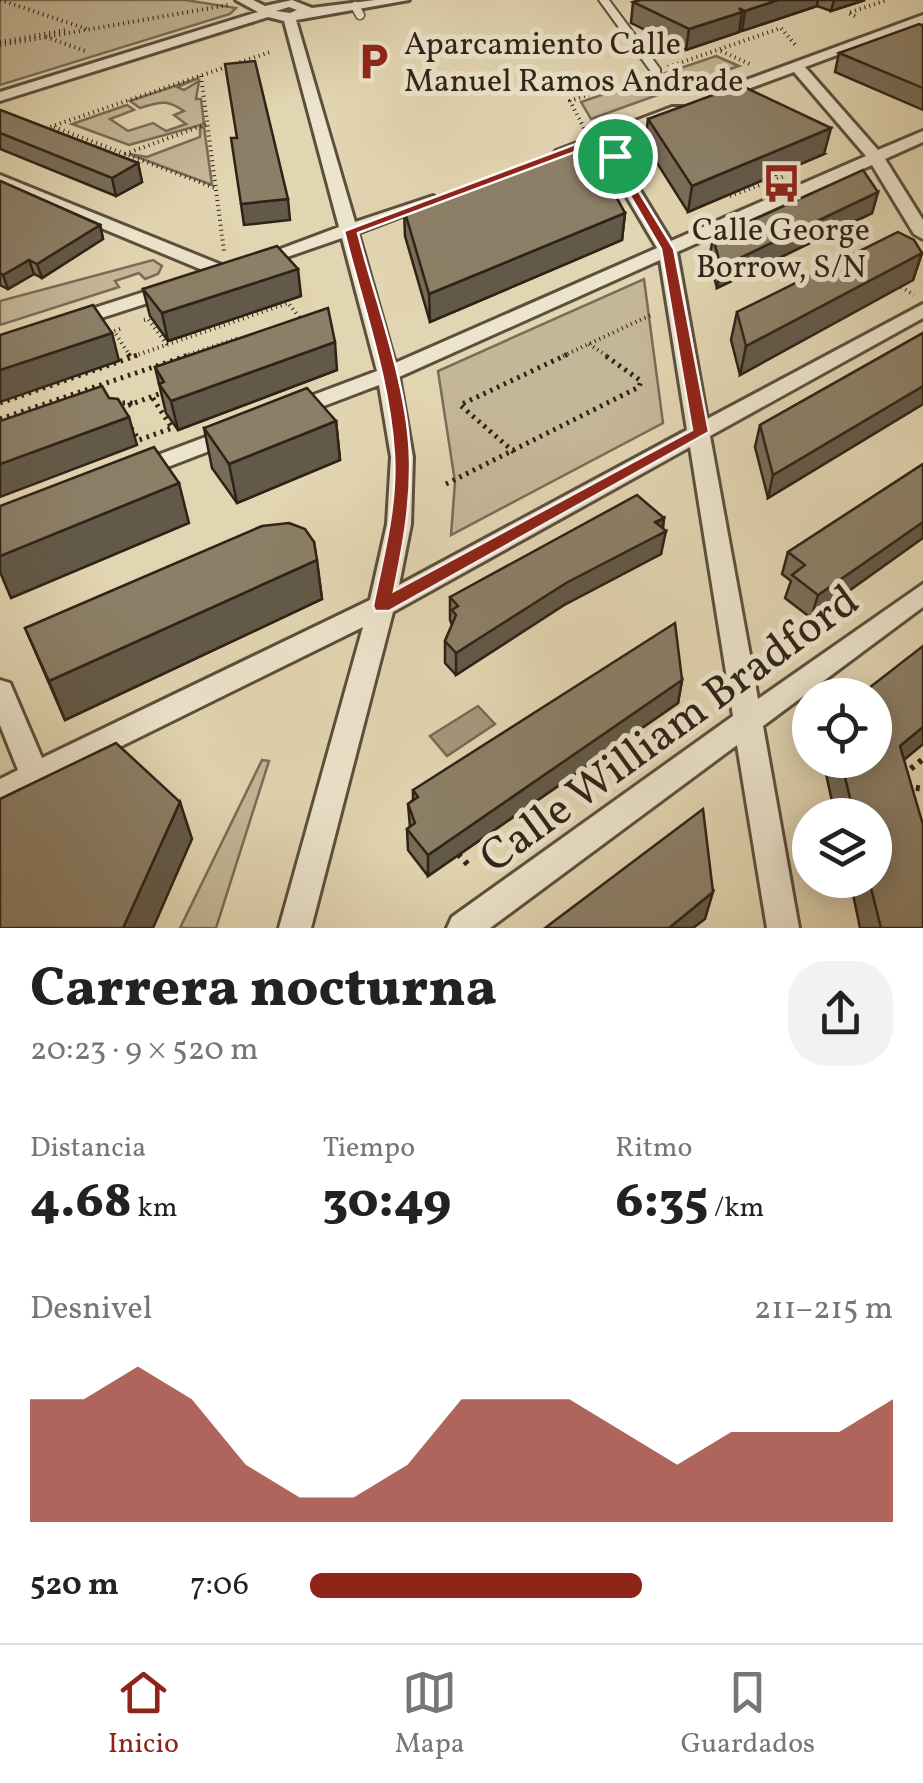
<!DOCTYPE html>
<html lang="es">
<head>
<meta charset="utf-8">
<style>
	body { margin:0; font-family:Vollkorn,serif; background:#f2f2f2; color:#222; height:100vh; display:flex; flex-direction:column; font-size:38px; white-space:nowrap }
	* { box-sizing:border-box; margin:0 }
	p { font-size:32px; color:#767676 }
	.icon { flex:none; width:55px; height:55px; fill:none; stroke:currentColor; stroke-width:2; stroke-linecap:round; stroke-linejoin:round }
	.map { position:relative; height:928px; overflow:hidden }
	.drawer { display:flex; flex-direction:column; background:#fff; flex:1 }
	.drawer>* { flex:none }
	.controls { position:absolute; left:792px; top:678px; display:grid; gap:20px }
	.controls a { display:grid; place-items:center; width:100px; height:100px; border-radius:50%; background:#fff; box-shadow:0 5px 25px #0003; font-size:50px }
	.pin { position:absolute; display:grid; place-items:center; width:85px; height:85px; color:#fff; margin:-42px; border:5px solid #fff; border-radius:50%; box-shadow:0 2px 10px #0007 }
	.round { display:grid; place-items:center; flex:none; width:105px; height:105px; border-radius:40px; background:#f2f2f2 }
	.headline { display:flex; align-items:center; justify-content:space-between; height:170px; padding:0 30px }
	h1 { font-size:55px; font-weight:800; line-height:75px }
	.figures { display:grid; grid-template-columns:repeat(3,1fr); gap:15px; height:170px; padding:10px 30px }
	.figures div { display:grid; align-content:center }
	.figures b { font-size:50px; font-weight:800 }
	.figures small { font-size:28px; font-weight:400 }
	.figures p { font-size:28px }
	.chart { height:280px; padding:20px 30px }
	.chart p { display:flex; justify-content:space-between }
	.chart svg { width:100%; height:180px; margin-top:10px; fill:#8f2418; opacity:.7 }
	ul { padding:0 30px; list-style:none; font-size:32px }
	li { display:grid; grid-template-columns:160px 120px 1fr; align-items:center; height:75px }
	li i { height:25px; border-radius:12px; background:#8f2418 }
	.menu { display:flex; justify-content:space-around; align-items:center; height:140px; border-top:2px solid #e0e0e0; background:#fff; font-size:28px; color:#767676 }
	.menu a { display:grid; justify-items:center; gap:5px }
	.menu .current { color:#8f2418 }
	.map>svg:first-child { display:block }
</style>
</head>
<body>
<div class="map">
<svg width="923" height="928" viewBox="0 0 923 928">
	<rect width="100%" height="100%" fill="#e2d5b1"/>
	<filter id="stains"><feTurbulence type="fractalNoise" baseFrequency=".002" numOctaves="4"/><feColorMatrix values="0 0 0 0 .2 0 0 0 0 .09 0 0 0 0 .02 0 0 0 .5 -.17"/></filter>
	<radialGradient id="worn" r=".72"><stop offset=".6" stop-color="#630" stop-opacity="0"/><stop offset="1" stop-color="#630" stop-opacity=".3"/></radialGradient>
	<g fill="#c4b797" stroke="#7a6c57" stroke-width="2.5">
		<polygon points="0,0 185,0 236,8 230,14 0,85"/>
		<polygon points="716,56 739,66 689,84 666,73"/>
		<path d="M 199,78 L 177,87 L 184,90 L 199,81 L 196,99 L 201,99 L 204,124 L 129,145 L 72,124 L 127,105 L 134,110 L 110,119 L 128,131 L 153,123 L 166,131 L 186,124 L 174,115 L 184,111 C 169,101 164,100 140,108 L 130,101 Z"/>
		<polygon points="651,78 674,89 591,119 581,102"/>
		<polygon points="204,127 212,185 129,154 147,157 200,137 200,128"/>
		<polygon points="153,260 162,266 158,274 145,279 139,273 115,281 119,287 0,325 0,301"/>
		<polygon points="644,279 663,423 451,535 455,482 438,371"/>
		<polygon points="262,760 269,761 216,928 180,928"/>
	</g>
	<polygon fill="#a5987d" stroke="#766954" stroke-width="2.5" points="478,706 495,724 447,756 430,736"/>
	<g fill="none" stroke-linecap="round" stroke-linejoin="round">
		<defs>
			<polyline id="service" points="355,6 360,15"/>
			<polygon id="pedestrian" points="599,0 609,0 660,69 660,73 652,73"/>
			<g id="minor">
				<path d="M 236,0 L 253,0 L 265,6 L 292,0 L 312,8 L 375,0 L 409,0 L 296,20 L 355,222 L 433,196 L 441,201 L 358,233 L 395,363 L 657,248 L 597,146 L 562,159 L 554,154 L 556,151 L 672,107 L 682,107 L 682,113 L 610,141 L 671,241 L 866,156 L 794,72 L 721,99 L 711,99 L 711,93 L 923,15 L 923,23 L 805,67 L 878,150 L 923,131 L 923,142 L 885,159 L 923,220 L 923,239 L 914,234 L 872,165 L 677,252 L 707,419 L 923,304 L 923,318 L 710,436 L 758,699 L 923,584 L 923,607 L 763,726 L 799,928 L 767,928 L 737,745 L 490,928 L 447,928 L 452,917 L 733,716 L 690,447 L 393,612 L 311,928 L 279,928 L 363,627 L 0,806 L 0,779 L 18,770 L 0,725 L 0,680 L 10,683 L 42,758 L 370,600 L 387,524 L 391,457 L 379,385 L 292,418 L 281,411 L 284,406 L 377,371 L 342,238 L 261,266 L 255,267 L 246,262 L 339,227 L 284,21 L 268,17 L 0,101 L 0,92 L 258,12 ZM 289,7 L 297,10 L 290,13 L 276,11 ZM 660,260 L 687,430 L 399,585 L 411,524 L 413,457 L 399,377 Z"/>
				<polygon points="0,175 229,268 232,272 223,278 217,276 0,186"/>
				<polygon points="172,283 181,289 179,293 70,328 60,322 63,318"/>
				<polygon points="235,426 246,433 243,438 139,478 128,470 131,465"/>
			</g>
		</defs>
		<use href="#service" stroke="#5c4f3e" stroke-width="11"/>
		<use href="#pedestrian" stroke="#5c4f3e" stroke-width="4"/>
		<use href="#minor" stroke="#5c4f3e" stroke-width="6"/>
		<g stroke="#2f2217" stroke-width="4" stroke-dasharray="1 4" stroke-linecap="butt">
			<polyline points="0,0 87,29"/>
			<polyline points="855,16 848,13 887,0"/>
			<polyline points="46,37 88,52"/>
			<polyline points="0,42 66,30"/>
			<polyline points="0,45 228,5"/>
			<polyline points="721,51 752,65"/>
			<polyline points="668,67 781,28 797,47"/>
			<polyline points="201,76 224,251"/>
			<polyline points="667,80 687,90"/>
			<polyline points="54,127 215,188"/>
			<polyline points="584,128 570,101 639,77"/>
			<polyline points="41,130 270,52"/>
			<polyline points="125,154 207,124"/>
			<polyline points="730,196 785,176"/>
			<polyline points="901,287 914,295"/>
			<polyline points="144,320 148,319 168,346"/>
			<polyline points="120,329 114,331 130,356"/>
			<polyline points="589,344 607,356"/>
			<polyline points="134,356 288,303 300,318"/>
			<polyline points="184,356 239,338"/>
			<polyline points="563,356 653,314"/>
		</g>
		<g stroke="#2f2217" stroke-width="5" stroke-dasharray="2.5 5" stroke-linecap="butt">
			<polyline points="128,354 131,358"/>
			<polyline points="0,403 141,354"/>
			<polyline points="115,403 135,403"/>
			<polyline points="121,408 167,391"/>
			<polyline points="0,419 192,354"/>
			<polyline points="131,428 139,440 172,428 152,397"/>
			<polyline points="514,452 460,405 568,354"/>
			<polyline points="446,484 639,387 641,381 603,354"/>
		</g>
		<g stroke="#2f2217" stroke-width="6" stroke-dasharray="4 6" stroke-linecap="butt">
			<polyline points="903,775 923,759"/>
			<polyline points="906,786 923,789"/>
			<polyline points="458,854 471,868"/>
		</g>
		<use href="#service" stroke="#ece4cc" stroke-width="8"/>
		<use href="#pedestrian" fill="#ece4cc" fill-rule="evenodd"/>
		<use href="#minor" fill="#ece4cc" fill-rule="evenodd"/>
	</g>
	<g fill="#786d59" stroke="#2f2217" stroke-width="2.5">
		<polygon points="641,0 865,0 831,11 817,6 742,31 739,30 739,32 686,50 631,23 633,2"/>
		<polygon points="923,26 923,110 835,72 839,53"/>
		<polygon points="0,110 138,163 142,182 116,196 0,149"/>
		<polygon points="648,119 824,154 688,212 645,144"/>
		<polygon points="0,181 100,225 103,239 42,278 34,274 8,289 0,285"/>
		<polygon points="878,192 872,213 717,288 709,259 713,238"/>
		<polygon points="404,209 625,213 622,240 430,322 405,236"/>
		<polygon points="922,253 913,280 740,375 731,340 737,312"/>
		<polygon points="143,289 301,296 168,341 150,316"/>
		<polygon points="923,333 923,404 768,498 755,447 760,425"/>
		<polygon points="155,367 337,370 178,430 166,413"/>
		<polygon points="336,421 340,460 237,503 212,468 204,428"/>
		<polygon points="923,464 811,618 785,598 791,581 782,574 788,552"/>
		<polygon points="664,518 661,554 564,605 456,675 445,663 445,641 452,625 450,620 450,597"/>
		<polygon points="314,542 322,599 65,720 25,628"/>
		<polygon points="923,646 923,744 904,759 923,928 860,928 850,880 875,880 875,815 835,815 823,760 875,760"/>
		<polygon points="682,680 678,703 428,876 408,850 407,829 410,827 408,804 413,800 413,790"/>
	</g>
	<g fill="#625948" stroke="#2f2217" stroke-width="2.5">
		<polygon points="778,0 818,0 817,6 742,31 745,11"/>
		<polygon points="834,0 865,0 831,11"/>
		<polygon points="742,12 739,32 686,50 689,29"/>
		<polygon points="831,128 824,154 688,212 692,186"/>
		<polygon points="138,163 142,182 116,196 112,178"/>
		<polygon points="878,192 872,213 717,288 721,267"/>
		<polygon points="288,199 290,220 244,225 241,204"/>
		<polygon points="625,213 622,240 430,322 429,294"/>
		<polygon points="100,225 103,239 42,278 37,264"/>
		<polygon points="922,253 913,280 740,375 746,346"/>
		<polygon points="29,260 34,274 8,289 3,275"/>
		<polygon points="298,269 301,296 168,341 162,313"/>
		<polygon points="112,333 119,361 0,402 0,370"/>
		<polygon points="335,342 337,370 178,430 171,401"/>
		<polygon points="923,386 923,404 768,498 773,475"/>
		<polygon points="129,417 137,445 0,497 0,464"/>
		<polygon points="336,421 340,460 237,503 229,464"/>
		<polygon points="179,483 189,523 11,598 0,572 0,556"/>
		<polygon points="664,518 661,534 666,531 661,554 564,605 456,675 456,653"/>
		<polygon points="923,522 923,538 811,618 818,595"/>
		<polygon points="317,560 322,599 65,720 49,681"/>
		<polygon points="682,680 678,703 428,876 428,855"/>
		<polygon points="923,727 923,744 887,774 900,746"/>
		<polygon points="180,802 192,839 153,928 123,928"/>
		<polygon points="713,892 705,919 693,928 669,928"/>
	</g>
	<g fill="#8c7f67" stroke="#2f2217" stroke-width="2.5">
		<polygon points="641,0 778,0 745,11 739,8 742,12 689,29 633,2"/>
		<polygon points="919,24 923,26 923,88 839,53"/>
		<polygon points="255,61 288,199 241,204 231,138 237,138 225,64"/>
		<polygon points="740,85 831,128 692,186 648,119"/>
		<polygon points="0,110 138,163 112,178 0,133"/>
		<polygon points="586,142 625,213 429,294 404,209"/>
		<polygon points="863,170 878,192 721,267 713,238"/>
		<polygon points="0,181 100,225 37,264 29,260 3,275 0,273"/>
		<polygon points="898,232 914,240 922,253 746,346 737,312"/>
		<polygon points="277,246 298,269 162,313 143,289"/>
		<polygon points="93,305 112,333 0,370 0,335"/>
		<polygon points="328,308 335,342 171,401 159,384 164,382 155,367"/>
		<polygon points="923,333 923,386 773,475 760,425"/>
		<polygon points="102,386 109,398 118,399 129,417 0,464 0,421"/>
		<polygon points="307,388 336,421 229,464 204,428"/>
		<polygon points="154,447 179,483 0,556 0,506"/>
		<polygon points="923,464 923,522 818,595 792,575 805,565 788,552"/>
		<polygon points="637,495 664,518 655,522 666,531 566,583 456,653 445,641 456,615 452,610 458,606 450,597"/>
		<polygon points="289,523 305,529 314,542 317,560 49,681 25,628 262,526"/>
		<polygon points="675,623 682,680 428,855 407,829 415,823 408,804 418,797 413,790"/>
		<polygon points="923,646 923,727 900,746 923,825 923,928 881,928 869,880 875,880 875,815 854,815 841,760 875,760 875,695 860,695"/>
		<polygon points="116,743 180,802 123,928 0,928 0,799"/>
		<polygon points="703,809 713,892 669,928 545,928"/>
	</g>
	<path fill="#8f2418" stroke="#fff" stroke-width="2.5" fill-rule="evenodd" d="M 597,136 L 605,136 L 674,249 L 709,432 L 389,611 L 375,611 L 373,606 C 383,557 397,506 394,455 C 390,380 362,304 344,231 ZM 599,143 L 661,249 L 692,430 L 394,591 C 403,547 411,505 410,460 C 409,388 376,303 358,233 Z"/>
	<defs>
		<symbol id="parking-bare" viewBox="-9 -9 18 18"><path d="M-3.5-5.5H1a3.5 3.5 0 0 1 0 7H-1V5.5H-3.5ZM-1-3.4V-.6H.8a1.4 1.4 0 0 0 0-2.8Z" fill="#8f2418" stroke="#ece4cc" stroke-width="2.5" paint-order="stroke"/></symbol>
		<symbol id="bus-bare" viewBox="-9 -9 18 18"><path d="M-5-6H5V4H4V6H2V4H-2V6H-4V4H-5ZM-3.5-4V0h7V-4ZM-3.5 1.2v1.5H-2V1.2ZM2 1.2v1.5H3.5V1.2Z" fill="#8f2418" stroke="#ece4cc" stroke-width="2.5" paint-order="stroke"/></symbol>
	</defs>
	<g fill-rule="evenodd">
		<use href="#parking-bare" x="346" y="34" width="55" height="55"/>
		<use href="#bus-bare" x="754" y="156" width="55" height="55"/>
	</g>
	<g text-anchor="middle" stroke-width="10" stroke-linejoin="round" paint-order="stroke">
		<g font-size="32" fill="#2f2217" stroke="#ece4cc" text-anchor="start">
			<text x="404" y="54">Aparcamiento Calle<tspan x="404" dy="37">Manuel Ramos Andrade</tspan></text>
			<text x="781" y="240" text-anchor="middle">Calle George<tspan x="781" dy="37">Borrow, S/N</tspan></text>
		</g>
		<g font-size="45" fill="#2f2217" stroke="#ece4cc">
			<text transform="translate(668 727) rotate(-36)" y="16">Calle William Bradford</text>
		</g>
	</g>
	<rect width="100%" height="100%" filter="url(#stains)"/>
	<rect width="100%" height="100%" fill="url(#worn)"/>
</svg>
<div class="controls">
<a><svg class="icon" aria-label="locate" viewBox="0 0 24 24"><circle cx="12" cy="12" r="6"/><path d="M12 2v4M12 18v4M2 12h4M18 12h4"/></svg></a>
<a><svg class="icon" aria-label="layers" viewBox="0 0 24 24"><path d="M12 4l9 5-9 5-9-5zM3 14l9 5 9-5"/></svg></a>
</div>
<div class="pin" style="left:615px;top:156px;background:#1e9e55"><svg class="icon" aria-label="arrive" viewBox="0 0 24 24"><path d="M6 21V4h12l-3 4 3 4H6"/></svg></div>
</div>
<section class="drawer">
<div class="headline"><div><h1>Carrera nocturna</h1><p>20:23 · 9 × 520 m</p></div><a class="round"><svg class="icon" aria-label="share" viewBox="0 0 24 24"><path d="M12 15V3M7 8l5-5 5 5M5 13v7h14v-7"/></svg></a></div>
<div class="figures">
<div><p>Distancia</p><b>4.68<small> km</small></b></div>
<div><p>Tiempo</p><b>30:49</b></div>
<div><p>Ritmo</p><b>6:35<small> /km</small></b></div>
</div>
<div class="chart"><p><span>Desnivel</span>211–215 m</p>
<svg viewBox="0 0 160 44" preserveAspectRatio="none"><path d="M0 44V14L10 14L20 6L30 14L40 30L50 38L60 38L70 30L80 14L90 14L100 14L110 22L120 30L130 22L140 22L150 22L160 14V44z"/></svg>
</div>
<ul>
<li><b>520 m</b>7:06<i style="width:57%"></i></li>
</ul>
</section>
<nav class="menu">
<a class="current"><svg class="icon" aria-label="home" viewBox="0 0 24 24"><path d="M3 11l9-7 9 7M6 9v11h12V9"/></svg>Inicio</a>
<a><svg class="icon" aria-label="map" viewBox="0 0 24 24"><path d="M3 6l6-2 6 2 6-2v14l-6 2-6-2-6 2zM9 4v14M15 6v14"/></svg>Mapa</a>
<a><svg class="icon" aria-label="saved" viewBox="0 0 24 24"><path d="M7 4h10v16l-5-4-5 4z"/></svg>Guardados</a>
</nav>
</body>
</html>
